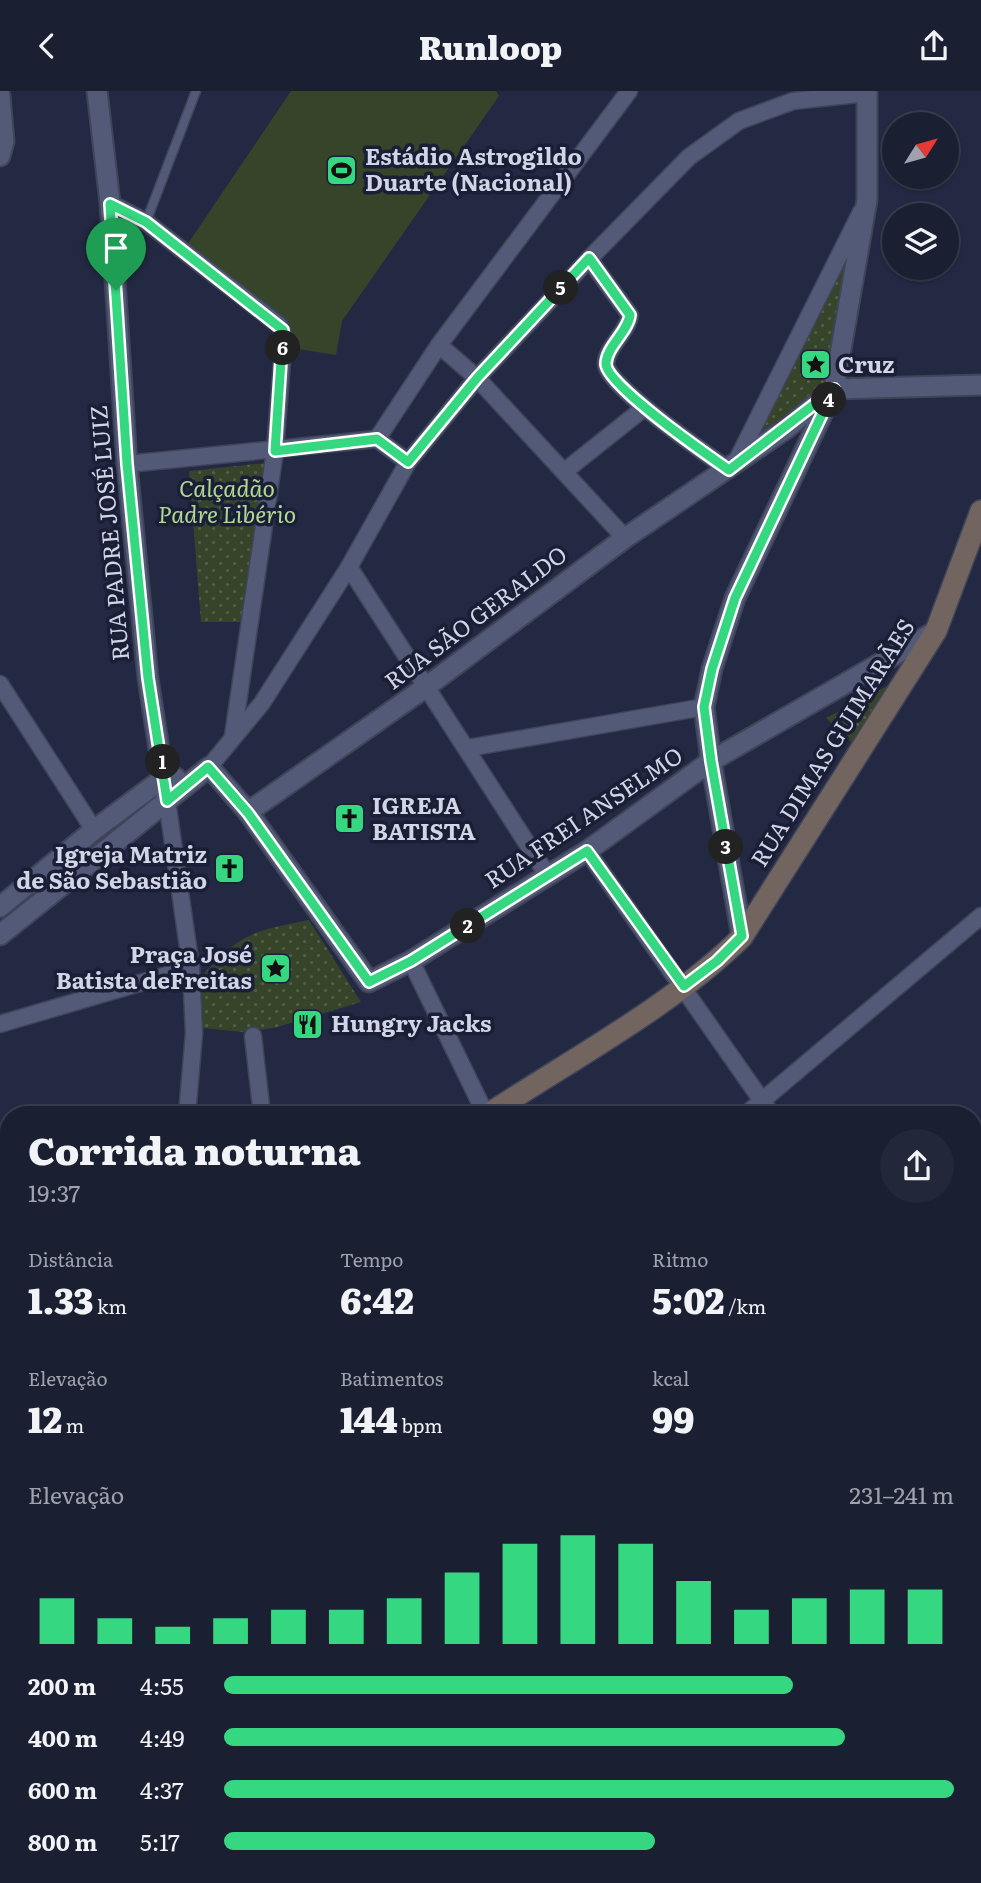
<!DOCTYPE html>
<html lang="pt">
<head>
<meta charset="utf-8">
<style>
	body { margin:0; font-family:Literata,serif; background:#23273a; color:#f1f3f6; height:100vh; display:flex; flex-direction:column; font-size:26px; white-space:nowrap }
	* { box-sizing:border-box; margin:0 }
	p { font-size:23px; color:#9fa2ac }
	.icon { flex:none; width:38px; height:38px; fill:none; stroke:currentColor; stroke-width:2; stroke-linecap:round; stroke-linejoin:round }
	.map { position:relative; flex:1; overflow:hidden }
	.drawer { position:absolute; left:0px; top:1015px; width:982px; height:777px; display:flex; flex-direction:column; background:#1a1f32; border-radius:28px 28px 0 0; box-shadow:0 2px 5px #0004,0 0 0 2px #383d4d }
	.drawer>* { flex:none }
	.needle { width:46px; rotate:53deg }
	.fabs { position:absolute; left:882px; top:21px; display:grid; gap:14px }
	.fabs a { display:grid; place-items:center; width:77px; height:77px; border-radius:50%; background:#1a1f32; box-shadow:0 2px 5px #0004,0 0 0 2px #383d4d; font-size:35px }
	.pin { position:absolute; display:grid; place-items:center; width:60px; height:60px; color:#fff; margin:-72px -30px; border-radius:50% 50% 50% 0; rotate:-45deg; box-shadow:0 0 7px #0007 }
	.pin .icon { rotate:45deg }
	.km { position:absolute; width:35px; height:35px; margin:-18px; border-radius:50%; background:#222; color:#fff; font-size:19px; line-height:35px; text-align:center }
	.round { display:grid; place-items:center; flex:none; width:74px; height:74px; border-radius:37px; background:#23273a }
	.headline { display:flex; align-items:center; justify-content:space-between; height:119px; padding:0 28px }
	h1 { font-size:38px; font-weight:800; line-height:52px }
	.figures { display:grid; grid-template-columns:repeat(3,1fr); gap:10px; height:119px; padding:7px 28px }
	.figures div { display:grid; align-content:center }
	.figures b { font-size:35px; font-weight:800 }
	.figures small { font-size:19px; font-weight:400 }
	.figures p { font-size:19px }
	.chart { height:196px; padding:14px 28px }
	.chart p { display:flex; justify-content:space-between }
	.chart svg { width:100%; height:126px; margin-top:7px; stroke:#35d881; stroke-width:6 }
	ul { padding:0 28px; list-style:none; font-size:23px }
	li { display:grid; grid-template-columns:112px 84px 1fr; align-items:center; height:52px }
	li i { height:18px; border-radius:9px; background:#35d881 }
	header { display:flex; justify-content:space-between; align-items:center; height:91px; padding:0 28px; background:#1a1f32; font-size:32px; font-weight:800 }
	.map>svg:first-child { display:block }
</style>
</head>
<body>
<header><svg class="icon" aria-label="back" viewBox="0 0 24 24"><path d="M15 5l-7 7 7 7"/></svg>Runloop<svg class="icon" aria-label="share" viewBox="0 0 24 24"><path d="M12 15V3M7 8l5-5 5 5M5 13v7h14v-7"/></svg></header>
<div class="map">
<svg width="981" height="1792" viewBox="0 0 981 1792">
	<defs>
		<pattern id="park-dots" width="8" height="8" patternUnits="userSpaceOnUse" patternTransform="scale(1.75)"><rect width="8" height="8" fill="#36442a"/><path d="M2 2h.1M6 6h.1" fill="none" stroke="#525e49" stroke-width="1.8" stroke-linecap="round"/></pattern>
	</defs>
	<rect width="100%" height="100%" fill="#232942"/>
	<polygon fill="#352e3f" points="981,1257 981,1336 973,1323 973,1258"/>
	<polygon fill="#36442a" points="291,0 496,0 499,5 342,230 336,264 285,256 290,235 187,154"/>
	<g fill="url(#park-dots)">
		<polygon points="866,110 831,300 738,370"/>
		<polygon points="266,372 248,531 201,531 189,380"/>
		<polygon points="906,585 859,659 826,627"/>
		<path d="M 309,829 L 361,911 L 274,937 L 242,941 L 203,937 L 201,886 C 240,842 253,840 309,829 Z"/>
		<polygon points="744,1783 802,1783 803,1792 747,1792"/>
	</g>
	<polygon fill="#03161c" points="812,1783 948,1783 954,1792 815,1792"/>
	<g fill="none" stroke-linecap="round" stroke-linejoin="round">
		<g stroke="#03161c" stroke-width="4.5">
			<polyline points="973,1105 981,1097"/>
			<polyline points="724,1789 725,1783"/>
		</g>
		<g stroke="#03161c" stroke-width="28">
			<polyline points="0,1440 9,1439"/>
			<polyline points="563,1783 570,1792"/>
			<polyline points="677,1792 724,1789 727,1792"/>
		</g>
		<defs>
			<g id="service">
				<polyline points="146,131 196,0"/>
				<polyline points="0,1355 9,1354"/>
			</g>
			<g id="minor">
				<polyline points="110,112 146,131 279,234 284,244 275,360 233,645"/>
				<path d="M 589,168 L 630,224 C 628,241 606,256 606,273 C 606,294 709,365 729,379"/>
				<polyline points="439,254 477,287 625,447"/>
				<polyline points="377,348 439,254 629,0"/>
				<polyline points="127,373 377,348 408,371"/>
				<polyline points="735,373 861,121"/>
				<polyline points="565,380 644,317"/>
				<polyline points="349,476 548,785"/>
				<polyline points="0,593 94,739"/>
				<polyline points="468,657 704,616"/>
				<polyline points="209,676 262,612 349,476 408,371 477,287 589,168 689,66 739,30 793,10 867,2"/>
				<polyline points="167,710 191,877 194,942 187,1024"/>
				<polyline points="587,760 772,1024"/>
				<polyline points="411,870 486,1024"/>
				<polyline points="0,933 191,877"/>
				<polyline points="253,945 262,1024"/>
				<polyline points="745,1024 981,825"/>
				<polyline points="973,1435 981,1428"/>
				<polyline points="0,1458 9,1458"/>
				<polyline points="973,1501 981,1512"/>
				<polyline points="0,1598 9,1597"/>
				<polyline points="973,1633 981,1627"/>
				<polyline points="358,1783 365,1792"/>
				<polyline points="970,1783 976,1792"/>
				<polyline points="206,1792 208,1783"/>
				<polyline points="472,1792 485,1783"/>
			</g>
			<g id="tertiary">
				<polyline points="97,0 110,112 127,373 148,587 167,710"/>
				<polyline points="0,5 4,50 0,65"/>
				<polyline points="834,298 981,294"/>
				<polyline points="248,721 426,596 625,447 787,337 829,302"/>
				<polyline points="0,816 94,739 165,686 176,687"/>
				<polyline points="0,844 209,676 248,721 369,891 411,870 587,760 711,670 936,540"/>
				<polyline points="742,846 711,670 704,616 712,578 735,507 834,298 867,109 867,0"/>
			</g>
			<g id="secondary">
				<path d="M 487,1024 C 569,970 673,914 742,846 L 936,540 L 981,420"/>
				<polyline points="0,1079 9,1081"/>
				<polyline points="973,1237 981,1236"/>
				<polyline points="0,1248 9,1248"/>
			</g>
		</defs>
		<use href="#service" stroke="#404459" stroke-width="11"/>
		<use href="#minor" stroke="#404459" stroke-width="19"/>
		<use href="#tertiary" stroke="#404459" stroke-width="23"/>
		<use href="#secondary" stroke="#404459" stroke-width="24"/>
		<use href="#service" stroke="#535a77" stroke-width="8"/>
		<use href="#minor" stroke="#535a77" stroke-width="16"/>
		<use href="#tertiary" stroke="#535a77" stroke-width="19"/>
		<use href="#secondary" stroke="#72645e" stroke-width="21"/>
	</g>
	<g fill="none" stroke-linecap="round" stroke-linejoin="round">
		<defs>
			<path id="route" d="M 110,113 L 146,131 L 283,239 L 275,360 L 377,348 L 408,371 L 477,287 L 589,167 L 630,224 C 628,241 606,256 606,273 C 606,294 709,365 729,379 L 834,298 L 735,507 L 712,578 L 704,616 L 711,670 L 742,845 L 717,870 L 684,895 L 587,760 L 411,870 L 369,891 L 248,722 L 208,676 L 167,710 L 148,587 L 127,373 Z"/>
		</defs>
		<use href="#route" stroke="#fff" stroke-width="14"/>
		<use href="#route" stroke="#35d881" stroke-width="9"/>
	</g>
	<defs>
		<symbol id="stadium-square" viewBox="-11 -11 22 22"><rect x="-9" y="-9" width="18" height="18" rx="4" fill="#35d881" stroke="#1a1f37"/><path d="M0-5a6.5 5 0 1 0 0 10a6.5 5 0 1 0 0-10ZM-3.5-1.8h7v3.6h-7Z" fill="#111"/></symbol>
		<symbol id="sight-square" viewBox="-11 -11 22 22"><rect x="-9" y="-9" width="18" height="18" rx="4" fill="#35d881" stroke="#1a1f37"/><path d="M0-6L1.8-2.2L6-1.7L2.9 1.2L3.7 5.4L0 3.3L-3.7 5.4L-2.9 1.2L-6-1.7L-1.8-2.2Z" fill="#111"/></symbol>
		<symbol id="church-square" viewBox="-11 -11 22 22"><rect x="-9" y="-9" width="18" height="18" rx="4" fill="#35d881" stroke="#1a1f37"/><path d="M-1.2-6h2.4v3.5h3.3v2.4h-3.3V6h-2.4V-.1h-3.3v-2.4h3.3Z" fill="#111"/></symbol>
		<symbol id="restaurant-square" viewBox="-11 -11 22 22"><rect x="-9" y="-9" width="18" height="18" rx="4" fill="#35d881" stroke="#1a1f37"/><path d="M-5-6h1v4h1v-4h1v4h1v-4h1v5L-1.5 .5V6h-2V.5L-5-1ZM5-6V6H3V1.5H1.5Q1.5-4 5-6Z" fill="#111"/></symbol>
	</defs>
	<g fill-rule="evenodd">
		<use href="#stadium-square" x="324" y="62" width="35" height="35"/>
		<use href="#sight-square" x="798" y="256" width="35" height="35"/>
		<use href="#church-square" x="332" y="710" width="35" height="35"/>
		<use href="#church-square" x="212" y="760" width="35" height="35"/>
		<use href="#sight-square" x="258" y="860" width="35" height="35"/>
		<use href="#restaurant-square" x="290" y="916" width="35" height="35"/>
	</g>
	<g text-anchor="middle" stroke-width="7" stroke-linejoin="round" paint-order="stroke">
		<g font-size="23" font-weight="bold" fill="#d1d5e6" stroke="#1a1f37" text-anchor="start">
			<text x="365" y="74">Estádio Astrogildo<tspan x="365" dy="26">Duarte (Nacional)</tspan></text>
			<text x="838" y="282">Cruz</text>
			<text x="372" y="723">IGREJA<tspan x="372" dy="26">BATISTA</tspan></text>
			<text x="207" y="772" text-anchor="end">Igreja Matriz<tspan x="207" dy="26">de São Sebastião</tspan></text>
			<text x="252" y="872" text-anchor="end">Praça José<tspan x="252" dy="26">Batista deFreitas</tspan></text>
			<text x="331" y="941">Hungry Jacks</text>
		</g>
		<g font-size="23" font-style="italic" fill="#b2d892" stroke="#1a1f37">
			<text x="227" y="406">Calçadão<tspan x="227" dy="26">Padre Libério</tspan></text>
		</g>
		<g font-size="23" fill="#d1d5e6" stroke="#1a1f37">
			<text transform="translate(110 442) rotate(-95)" y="8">RUA PADRE JOSÉ LUIZ</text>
			<text transform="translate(476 527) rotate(-37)" y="8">RUA SÃO GERALDO</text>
			<text transform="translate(833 652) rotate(-58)" y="8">RUA DIMAS GUIMARÃES</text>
			<text transform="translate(584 727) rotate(-34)" y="8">RUA FREI ANSELMO</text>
		</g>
	</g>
</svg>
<div class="fabs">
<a><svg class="needle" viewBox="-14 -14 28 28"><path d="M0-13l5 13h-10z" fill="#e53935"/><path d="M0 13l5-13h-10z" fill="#9fa2ac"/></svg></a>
<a><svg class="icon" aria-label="layers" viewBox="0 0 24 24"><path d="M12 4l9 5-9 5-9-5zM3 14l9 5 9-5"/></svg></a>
</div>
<div class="pin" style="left:116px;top:199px;background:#1e9e55"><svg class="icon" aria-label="arrive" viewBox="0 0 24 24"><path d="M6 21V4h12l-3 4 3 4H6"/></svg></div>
<b class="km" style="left:163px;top:671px">1</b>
<b class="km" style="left:468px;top:835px">2</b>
<b class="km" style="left:726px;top:756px">3</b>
<b class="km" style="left:829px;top:309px">4</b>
<b class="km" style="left:561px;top:197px">5</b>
<b class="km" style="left:283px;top:257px">6</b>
<section class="drawer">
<div class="headline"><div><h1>Corrida noturna</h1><p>19:37</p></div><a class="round"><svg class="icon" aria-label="share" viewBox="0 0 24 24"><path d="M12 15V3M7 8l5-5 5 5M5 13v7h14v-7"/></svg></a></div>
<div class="figures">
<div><p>Distância</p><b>1.33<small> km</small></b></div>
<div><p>Tempo</p><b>6:42</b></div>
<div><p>Ritmo</p><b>5:02<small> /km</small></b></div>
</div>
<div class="figures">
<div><p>Elevação</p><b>12<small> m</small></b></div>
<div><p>Batimentos</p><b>144<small> bpm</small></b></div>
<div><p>kcal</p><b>99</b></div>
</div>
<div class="chart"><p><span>Elevação</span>231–241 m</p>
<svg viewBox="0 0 160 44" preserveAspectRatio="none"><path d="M5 44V28M15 44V35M25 44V38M35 44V35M45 44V32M55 44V32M65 44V28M75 44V19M85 44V9M95 44V6M105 44V9M115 44V22M125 44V32M135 44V28M145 44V25M155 44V25"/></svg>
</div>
<ul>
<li><b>200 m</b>4:55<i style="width:78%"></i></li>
<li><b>400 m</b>4:49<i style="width:85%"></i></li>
<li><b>600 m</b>4:37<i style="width:100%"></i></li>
<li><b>800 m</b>5:17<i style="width:59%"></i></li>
</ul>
</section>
</div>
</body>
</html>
